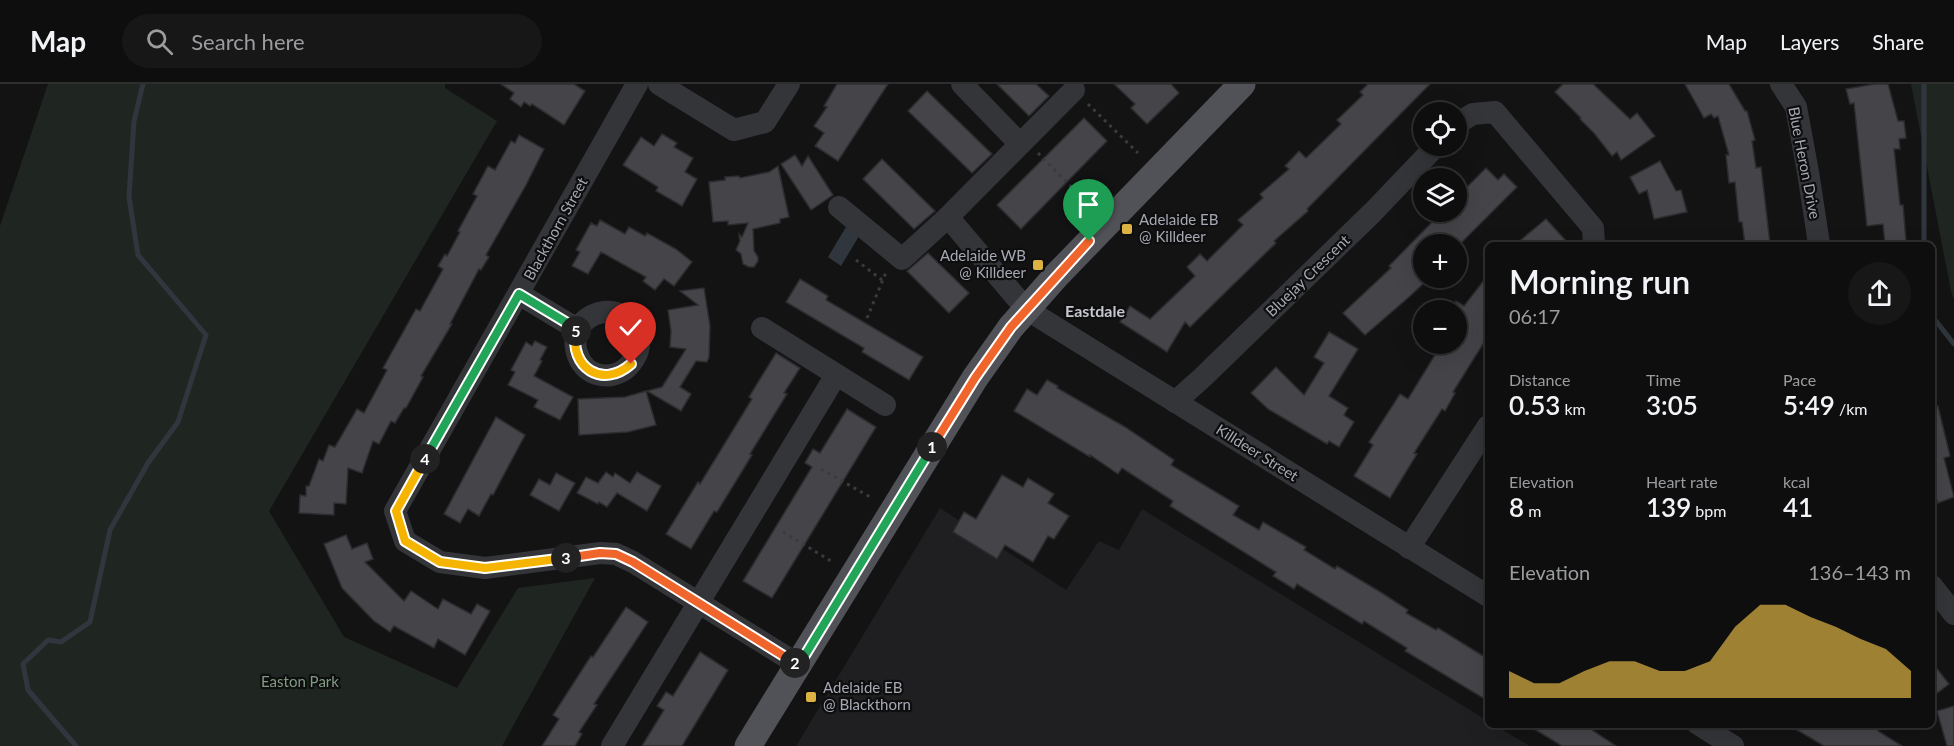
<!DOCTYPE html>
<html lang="en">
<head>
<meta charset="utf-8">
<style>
	body { margin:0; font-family:Lato,sans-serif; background:#171718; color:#f1f3f6; height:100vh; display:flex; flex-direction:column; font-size:22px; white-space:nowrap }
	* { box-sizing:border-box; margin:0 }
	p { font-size:20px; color:#9b9c9e }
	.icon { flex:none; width:33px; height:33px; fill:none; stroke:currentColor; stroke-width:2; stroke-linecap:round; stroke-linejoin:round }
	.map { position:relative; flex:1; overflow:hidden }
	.panel { position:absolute; left:1485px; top:158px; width:450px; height:486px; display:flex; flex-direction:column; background:#0e0e0f; border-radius:9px; box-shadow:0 6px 24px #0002,0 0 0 2px #2e2e2f }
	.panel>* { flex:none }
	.tools { position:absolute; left:1413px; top:18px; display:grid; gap:12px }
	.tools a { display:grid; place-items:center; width:54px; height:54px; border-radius:50%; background:#0e0e0f; box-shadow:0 6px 24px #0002,0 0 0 2px #2e2e2f; font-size:30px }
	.pin { position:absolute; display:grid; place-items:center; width:51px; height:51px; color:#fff; margin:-62px -26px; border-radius:50% 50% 50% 0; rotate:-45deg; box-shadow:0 0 6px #0007 }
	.pin .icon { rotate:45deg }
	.km { position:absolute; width:30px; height:30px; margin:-15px; border-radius:50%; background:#222; color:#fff; font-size:16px; line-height:30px; text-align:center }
	.round { display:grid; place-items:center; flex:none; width:63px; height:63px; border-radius:32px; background:#171718 }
	.head { display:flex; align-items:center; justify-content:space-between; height:102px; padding:0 24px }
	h1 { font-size:33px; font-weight:600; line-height:45px }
	.figures { display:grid; grid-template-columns:repeat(3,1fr); gap:9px; height:102px; padding:6px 24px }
	.figures div { display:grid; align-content:center }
	.figures b { font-size:26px; font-weight:600 }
	.figures small { font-size:16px; font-weight:400 }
	.figures p { font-size:16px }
	.chart { height:168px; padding:12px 24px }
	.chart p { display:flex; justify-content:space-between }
	.chart svg { width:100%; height:108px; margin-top:6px; fill:#dcb243; opacity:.7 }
	header { display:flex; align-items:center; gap:36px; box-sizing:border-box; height:84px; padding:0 30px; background:#0e0e0f; border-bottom:2px solid #2e2e2f }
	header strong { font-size:28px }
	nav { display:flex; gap:33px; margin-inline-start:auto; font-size:21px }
	.search { width:420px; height:54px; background:#171718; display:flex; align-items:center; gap:15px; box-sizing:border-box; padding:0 21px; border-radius:33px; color:#9b9c9e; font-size:22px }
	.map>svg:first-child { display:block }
</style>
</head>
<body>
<header>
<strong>Map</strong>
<div class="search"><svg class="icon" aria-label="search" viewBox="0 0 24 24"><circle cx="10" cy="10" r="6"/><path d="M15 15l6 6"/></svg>Search here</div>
<nav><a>Map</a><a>Layers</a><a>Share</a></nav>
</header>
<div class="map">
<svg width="1954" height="662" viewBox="0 0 1954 662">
	<rect width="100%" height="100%" fill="#131314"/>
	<polygon fill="#1f1f21" points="940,424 1066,506 1099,457 1119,466 1142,425 1488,637 1488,640 1494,641 1530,662 796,662"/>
	<g fill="#1f2621">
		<polygon points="48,0 445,0 445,4 497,37 269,427 344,553 457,604 518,504 595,494 502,662 0,662 0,142"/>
		<polygon points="1911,0 1954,0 1954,216 1951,207"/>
	</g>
	<polygon fill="#30363d" points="846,143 859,152 841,182 828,173"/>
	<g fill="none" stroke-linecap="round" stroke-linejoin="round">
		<g stroke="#30363d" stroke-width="5">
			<polyline points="1924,0 1924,160"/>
			<polyline points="1932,232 1954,260"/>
			<polyline points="76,662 28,606 23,580 48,556 61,558 90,538 110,446 148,379 178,338 206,251 138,171 129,113 134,37 143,0"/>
		</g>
	</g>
	<g fill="#454549" stroke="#2d2d30" stroke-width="1.5">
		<polygon points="501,0 574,0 585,7 564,41 532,20 530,22 524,18 521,23 510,15 514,9"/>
		<polygon points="837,0 888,0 838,77 815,62 824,49 814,42 827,23 824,22"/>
		<polygon points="997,0 1036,0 1049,12 1029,32"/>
		<polygon points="1114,0 1171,0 1179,9 1147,40 1131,24 1135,20"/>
		<polygon points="1368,0 1430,0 1307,125 1308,127 1274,157 1276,159 1239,195 1190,243 1185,238 1167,268 1120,238 1130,222 1150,235 1195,192 1187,183 1200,170 1207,177 1243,141 1238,136 1263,114 1260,110 1289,85 1285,82 1299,67 1306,74 1341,40 1337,36 1363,11 1360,8"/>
		<polygon points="1563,0 1593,0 1630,35 1637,29 1655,52 1621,76 1617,68 1612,72 1594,49 1580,35 1581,34 1555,8"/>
		<polygon points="1685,0 1729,0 1745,27 1747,27 1755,56 1752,57 1756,84 1761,83 1770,160 1745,160 1742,138 1739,138 1735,98 1729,99 1726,71 1729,71 1718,32 1714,34 1711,30 1704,34"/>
		<polygon points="1875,0 1888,0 1898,37 1904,37 1906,54 1899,55 1900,65 1894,65 1900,121 1903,121 1906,157 1885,160 1883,140 1867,142 1854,19 1850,20 1846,5"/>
		<polygon points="927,7 992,70 972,89 908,27"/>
		<polygon points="1084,34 1107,57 1021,145 997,121"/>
		<polygon points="662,50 677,59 674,63 693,74 685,88 697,95 682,122 656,107 658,103 623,81 641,53 654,62"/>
		<polygon points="519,51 544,65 526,101 486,171 489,173 481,186 479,185 450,240 452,240 421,292 423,293 406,324 404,324 395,339 391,337 379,360 373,357 362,389 348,384 346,420 334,419 334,431 299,429 300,411 306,412 306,402 309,402 319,375 323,377 329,361 335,363 357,325 364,329 387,286 383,284 416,225 420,227 443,185 438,182 445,170 447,172 460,148 458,147 477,112 473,110 488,82 495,86 511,57 515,59"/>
		<polygon points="795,71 802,82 808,72 833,111 811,126 781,80"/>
		<polygon points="882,75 935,127 914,145 863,95"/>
		<polygon points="1660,77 1676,107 1681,106 1687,128 1654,135 1647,106 1639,110 1630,93"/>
		<polygon points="778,82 789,133 780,135 780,139 753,145 754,167 758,173 758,177 754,183 749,183 743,180 741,170 736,166 740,157 739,150 742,153 748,139 728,141 728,137 713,138 709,98 725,96 725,93 739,92 740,94 769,88"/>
		<polygon points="1486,84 1498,96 1504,90 1517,103 1460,160 1424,160 1424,199 1409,213 1365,251 1343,229 1391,184 1389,182 1442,128 1456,128 1456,114"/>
		<polygon points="1546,135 1569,160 1516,160"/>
		<polygon points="600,136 625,150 629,143 645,152 647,149 676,165 692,178 674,202 664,195 655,206 643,197 646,193 601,168 588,190 572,182 580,168 576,166 591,139 597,142"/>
		<polygon points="928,169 969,209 949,229 907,187"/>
		<polygon points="1488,191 1488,252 1453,308 1455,309 1445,327 1442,325 1414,369 1417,370 1390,414 1354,392 1373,361 1369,358 1400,310 1408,315 1435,271 1417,260 1456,260 1456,217 1464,222"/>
		<polygon points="800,195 828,212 826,216 923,273 909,296 862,268 864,264 786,218"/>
		<polygon points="704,204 710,242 709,273 707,278 696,277 680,303 691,310 681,327 647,307 662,303 686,265 670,263 671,247 668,226 698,221 680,207"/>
		<polygon points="1329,248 1358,265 1329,312 1348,324 1344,331 1354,338 1339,363 1329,357 1327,360 1268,325 1251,309 1276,283 1304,311 1324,279 1314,273"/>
		<polygon points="535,257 547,263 540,276 542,277 534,292 573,313 560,336 534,323 538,316 508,301 515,288 511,286 526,258 532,262"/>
		<polygon points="776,269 800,284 784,309 787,310 750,370 752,371 717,428 714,427 691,465 666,450 698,398 700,400 752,315 749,313"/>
		<polygon points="1047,296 1058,302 1057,304 1125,343 1174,376 1171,381 1239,422 1233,431 1259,446 1263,438 1306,463 1304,466 1335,485 1337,482 1382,509 1408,526 1406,529 1436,546 1438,544 1488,575 1488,617 1405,567 1407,564 1364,537 1362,540 1297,500 1294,505 1273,492 1276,488 1170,422 1173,417 1122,384 1118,390 1090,371 1090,373 1014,327 1027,305 1037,311"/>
		<polygon points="646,307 656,341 628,348 579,351 578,315 625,313"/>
		<polygon points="1932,322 1938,322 1950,372 1944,374 1954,413 1938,419 1932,404"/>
		<polygon points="847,325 876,343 772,514 743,497 812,383 805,379 813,365 820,369"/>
		<polygon points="496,333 525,351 493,411 491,410 479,432 468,425 460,439 444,430"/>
		<polygon points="606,388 613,393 615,389 630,399 637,388 661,402 647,427 617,409 607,423 599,418 598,420 577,409 586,393 598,399"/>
		<polygon points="556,389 575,399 559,427 530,411 539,395 550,401"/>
		<polygon points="1002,391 1023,403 1028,394 1054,410 1048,419 1069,432 1054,455 1048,452 1033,478 1005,461 997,475 953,448 964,428 976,435"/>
		<polygon points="346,451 352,465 367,459 373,475 365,478 404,517 411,507 438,525 443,515 471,530 477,520 490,527 465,571 438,555 434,564 394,542 390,548 374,537 342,504 324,460"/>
		<polygon points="626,523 648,538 594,620 597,621 579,648 582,650 575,662 542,662 559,635 553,631 591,572 593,573"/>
		<polygon points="700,568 728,586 682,662 642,662 664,626 657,622 666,608 673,612"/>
		<polygon points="1932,578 1949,600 1932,613"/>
		<polygon points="1954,622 1954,662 1947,662 1937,627"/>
		<polygon points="1526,640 1583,640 1616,662 1562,662"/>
		<polygon points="1787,640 1882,640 1878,647 1902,662 1824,662"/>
	</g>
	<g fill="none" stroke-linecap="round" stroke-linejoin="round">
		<g stroke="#3a3b3f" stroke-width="3" stroke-dasharray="3 4.5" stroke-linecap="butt">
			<polyline points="1088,20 1138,69"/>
			<polyline points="1038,69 1088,120"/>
			<polyline points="856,176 882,196"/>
			<polyline points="867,234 887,186"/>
			<polyline points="821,385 870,413"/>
			<polyline points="783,448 831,477"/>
		</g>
		<g stroke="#343539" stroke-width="22">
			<polyline points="637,0 395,427 405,457 440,478 485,484 600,469 616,470 633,478 799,581"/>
			<polyline points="659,0 734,46 765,38 789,0"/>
			<polyline points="962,0 1020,60"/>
			<polyline points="1781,0 1796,23 1808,88 1819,160"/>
			<polyline points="1074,6 948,133 1026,225 1488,512"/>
			<polyline points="1456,40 1473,30 1495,28 1593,144 1594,160"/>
			<polyline points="839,123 902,175 948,133"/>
			<path d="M 519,210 L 577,245 C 571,269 583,295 612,291 C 622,289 629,283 634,275 C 655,241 606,206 577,245"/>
			<polyline points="762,244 885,321"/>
			<polyline points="1175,318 1202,294 1373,128 1436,62"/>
			<polyline points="1409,464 1488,342"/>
			<polyline points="1932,502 1954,530"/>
			<polyline points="1698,640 1733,662"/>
			<polyline points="612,662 836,291"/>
		</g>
		<polyline stroke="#515257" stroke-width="27" points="748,662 975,294 1011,243 1056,192 1242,0"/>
	</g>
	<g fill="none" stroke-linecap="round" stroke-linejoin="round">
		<defs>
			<polyline id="split-1" points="932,363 975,294 1011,243 1089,157"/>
			<polyline id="split-2" points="795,579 799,581 932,363"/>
			<polyline id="split-3" points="566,474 600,469 616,470 633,478 795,579"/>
			<polyline id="split-4" points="425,375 396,427 405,457 440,478 485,484 566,474"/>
			<polyline id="split-5" points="425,375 519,210 577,245 576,247"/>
			<path id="split-6" d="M 576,247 C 569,284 603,305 631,280"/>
		</defs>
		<use href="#split-1" stroke="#fff" stroke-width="12"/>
		<use href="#split-2" stroke="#fff" stroke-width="12"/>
		<use href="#split-3" stroke="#fff" stroke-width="12"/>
		<use href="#split-4" stroke="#fff" stroke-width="12"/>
		<use href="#split-5" stroke="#fff" stroke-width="12"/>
		<use href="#split-6" stroke="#fff" stroke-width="12"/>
		<use href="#split-1" stroke="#f0652b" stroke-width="8"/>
		<use href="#split-2" stroke="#22a559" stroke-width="8"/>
		<use href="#split-3" stroke="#f0652b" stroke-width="8"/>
		<use href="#split-4" stroke="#f5b400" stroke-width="8"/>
		<use href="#split-5" stroke="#22a559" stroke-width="8"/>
		<use href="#split-6" stroke="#f5b400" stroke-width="8"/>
	</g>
	<g fill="#dcb243" stroke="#0e0e0f" stroke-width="2">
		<rect x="1121" y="139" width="12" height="12" rx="3"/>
		<rect x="1032" y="175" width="12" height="12" rx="3"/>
		<rect x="805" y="607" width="12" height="12" rx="3"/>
	</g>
	<g text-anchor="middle" stroke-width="4.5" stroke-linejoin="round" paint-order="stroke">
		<g font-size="15" fill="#a6a9b3" stroke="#0e0e0f">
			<text transform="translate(1804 79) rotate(79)" y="5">Blue Heron Drive</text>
			<text transform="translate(556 145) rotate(-61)" y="5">Blackthorn Street</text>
			<text transform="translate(1308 192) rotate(-44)" y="5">Bluejay Crescent</text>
			<text transform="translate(1257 369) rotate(32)" y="5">Killdeer Street</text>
		</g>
		<g font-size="15" fill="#a6a9b3" stroke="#0e0e0f" text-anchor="start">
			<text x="1139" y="141">Adelaide EB<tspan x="1139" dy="17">@ Killdeer</tspan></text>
			<text x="1026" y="177" text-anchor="end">Adelaide WB<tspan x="1026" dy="17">@ Killdeer</tspan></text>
			<text x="823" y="609">Adelaide EB<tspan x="823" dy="17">@ Blackthorn</tspan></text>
		</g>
		<g font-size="15" fill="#7f9c83" stroke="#0e0e0f">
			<text x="300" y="603">Easton Park</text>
		</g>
		<g font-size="16" font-weight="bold" fill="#c6c8cf" stroke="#0e0e0f">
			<text x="1095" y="233">Eastdale</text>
		</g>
	</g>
</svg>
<div class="tools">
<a><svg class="icon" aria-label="locate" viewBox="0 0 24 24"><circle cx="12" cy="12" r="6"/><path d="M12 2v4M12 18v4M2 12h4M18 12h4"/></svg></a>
<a><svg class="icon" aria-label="layers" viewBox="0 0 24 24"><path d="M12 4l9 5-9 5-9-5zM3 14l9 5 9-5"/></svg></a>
<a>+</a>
<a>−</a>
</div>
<div class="pin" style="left:1089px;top:157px;background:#1e9e55"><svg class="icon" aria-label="arrive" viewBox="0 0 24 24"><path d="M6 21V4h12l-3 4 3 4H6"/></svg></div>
<div class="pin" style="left:631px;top:280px;background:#d93025"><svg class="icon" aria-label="check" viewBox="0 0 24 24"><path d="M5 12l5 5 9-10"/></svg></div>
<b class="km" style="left:932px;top:363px">1</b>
<b class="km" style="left:795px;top:579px">2</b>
<b class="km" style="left:566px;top:474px">3</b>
<b class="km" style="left:425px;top:375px">4</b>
<b class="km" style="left:576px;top:247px">5</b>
<section class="panel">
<div class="head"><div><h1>Morning run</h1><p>06:17</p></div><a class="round"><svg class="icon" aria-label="share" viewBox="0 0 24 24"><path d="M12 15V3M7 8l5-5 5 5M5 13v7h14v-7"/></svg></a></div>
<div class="figures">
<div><p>Distance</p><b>0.53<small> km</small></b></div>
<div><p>Time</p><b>3:05</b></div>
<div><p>Pace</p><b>5:49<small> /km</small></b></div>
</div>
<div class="figures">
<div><p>Elevation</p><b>8<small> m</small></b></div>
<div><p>Heart rate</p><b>139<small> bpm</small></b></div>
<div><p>kcal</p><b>41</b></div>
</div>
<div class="chart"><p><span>Elevation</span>136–143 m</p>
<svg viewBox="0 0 160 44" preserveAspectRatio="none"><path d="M0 44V33L10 38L20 38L30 33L40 29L50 29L60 33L70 33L80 29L90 15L100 6L110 6L120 11L130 15L140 20L150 24L160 33V44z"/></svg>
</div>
</section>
</div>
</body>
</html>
